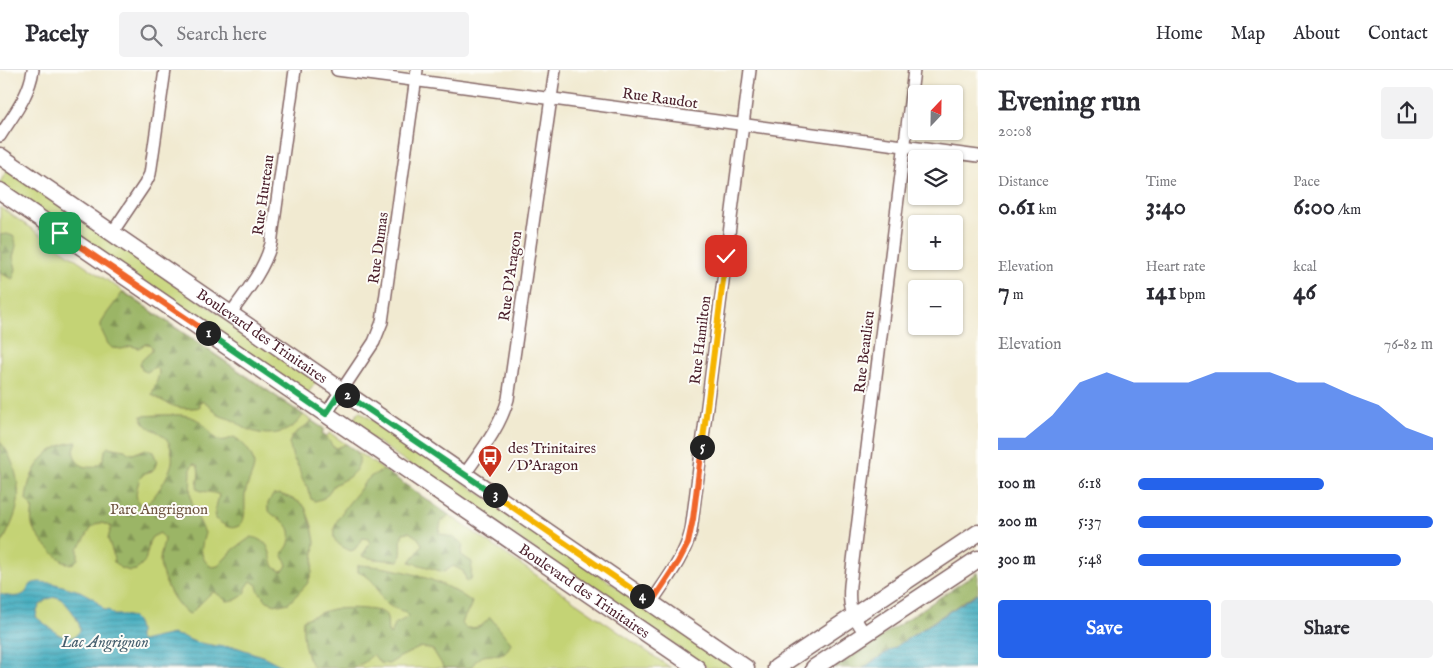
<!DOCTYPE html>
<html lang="en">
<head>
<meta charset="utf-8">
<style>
	body { margin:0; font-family:"IM FELL English",serif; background:#f2f2f3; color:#2b2b33; height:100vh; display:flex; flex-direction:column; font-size:19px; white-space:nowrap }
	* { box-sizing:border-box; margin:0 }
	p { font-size:16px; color:#7c7c81 }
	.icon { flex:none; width:28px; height:28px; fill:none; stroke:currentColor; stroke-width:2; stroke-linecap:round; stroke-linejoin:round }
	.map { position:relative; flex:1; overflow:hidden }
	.side { display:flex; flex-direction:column; background:#fff; width:475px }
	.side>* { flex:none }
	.needle { width:32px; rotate:22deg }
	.tools { position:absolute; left:908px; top:15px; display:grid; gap:10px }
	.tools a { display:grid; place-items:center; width:55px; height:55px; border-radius:5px; background:#fff; box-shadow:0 1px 4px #0004; font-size:25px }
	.pin { position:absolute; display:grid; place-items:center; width:42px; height:42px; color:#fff; margin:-21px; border-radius:10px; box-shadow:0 2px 8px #0006 }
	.km { position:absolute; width:25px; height:25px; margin:-12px; border-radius:50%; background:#222; color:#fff; font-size:14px; line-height:25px; text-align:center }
	.round { display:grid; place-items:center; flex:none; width:52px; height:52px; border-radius:5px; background:#f2f2f3 }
	.headline { display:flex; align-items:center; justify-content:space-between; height:85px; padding:0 20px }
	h1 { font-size:28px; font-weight:700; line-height:38px }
	.metrics { display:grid; grid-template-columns:repeat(3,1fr); gap:8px; height:85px; padding:5px 20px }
	.metrics div { display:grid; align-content:center }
	.metrics b { font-size:25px; font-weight:700 }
	.metrics small { font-size:14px; font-weight:400 }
	.metrics p { font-size:14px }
	.chart { height:140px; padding:10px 20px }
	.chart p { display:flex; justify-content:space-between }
	.chart svg { width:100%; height:90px; margin-top:5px; fill:#2563eb; opacity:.7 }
	.button { display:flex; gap:10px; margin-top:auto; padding:10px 20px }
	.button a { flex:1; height:58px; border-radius:5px; background:#2563eb; color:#fff; font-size:20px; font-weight:700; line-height:58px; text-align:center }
	.button a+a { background:#f2f2f3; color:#2b2b33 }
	ul { padding:0 20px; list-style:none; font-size:16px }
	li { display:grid; grid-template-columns:80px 60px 1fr; align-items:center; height:38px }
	li i { height:12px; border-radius:6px; background:#2563eb }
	header { display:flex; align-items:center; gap:30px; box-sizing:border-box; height:70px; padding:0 25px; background:#fff; border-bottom:1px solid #e1e1e2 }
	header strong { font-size:24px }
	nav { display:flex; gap:28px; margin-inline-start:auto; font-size:18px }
	.search { width:350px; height:45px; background:#f2f2f3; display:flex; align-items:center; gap:12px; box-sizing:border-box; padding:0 18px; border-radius:5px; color:#7c7c81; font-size:19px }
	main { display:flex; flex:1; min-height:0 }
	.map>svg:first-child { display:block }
</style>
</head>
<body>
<header>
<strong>Pacely</strong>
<div class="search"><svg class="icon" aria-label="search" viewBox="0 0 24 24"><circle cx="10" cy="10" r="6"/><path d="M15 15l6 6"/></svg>Search here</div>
<nav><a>Home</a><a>Map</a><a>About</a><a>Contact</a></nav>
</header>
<main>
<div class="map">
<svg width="978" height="598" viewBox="0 0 978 598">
	<defs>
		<pattern id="forest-firs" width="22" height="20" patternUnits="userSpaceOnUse" patternTransform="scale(1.25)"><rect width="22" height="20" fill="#9bb566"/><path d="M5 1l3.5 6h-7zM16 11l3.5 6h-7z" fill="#809354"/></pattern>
		<pattern id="water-rules" width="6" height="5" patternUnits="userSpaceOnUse" patternTransform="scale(1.25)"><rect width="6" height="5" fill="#3fabbe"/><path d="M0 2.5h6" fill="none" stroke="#378b9b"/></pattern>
	</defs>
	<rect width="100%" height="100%" fill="#fdfcf7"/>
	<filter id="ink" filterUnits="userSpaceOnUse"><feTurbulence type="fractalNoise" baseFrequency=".02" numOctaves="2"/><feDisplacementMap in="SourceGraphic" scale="10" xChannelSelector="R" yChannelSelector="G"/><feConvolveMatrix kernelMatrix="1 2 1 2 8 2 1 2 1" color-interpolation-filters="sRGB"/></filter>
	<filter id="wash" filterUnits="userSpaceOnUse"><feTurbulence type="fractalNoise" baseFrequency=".0096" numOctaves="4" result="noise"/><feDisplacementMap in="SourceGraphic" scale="20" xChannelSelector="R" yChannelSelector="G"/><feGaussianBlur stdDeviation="1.12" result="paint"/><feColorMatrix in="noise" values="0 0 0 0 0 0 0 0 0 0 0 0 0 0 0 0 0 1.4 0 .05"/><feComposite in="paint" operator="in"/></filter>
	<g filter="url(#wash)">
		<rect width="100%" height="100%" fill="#f1ead1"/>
		<g fill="#c4d375" stroke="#877950">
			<polygon points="8,99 317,311 307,324 0,114 0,112"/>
			<polygon points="0,137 324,359 322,363 327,366 330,363 671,598 0,598"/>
			<polygon points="359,341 731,595 729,598 708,598 351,354"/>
		</g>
		<g fill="url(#forest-firs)" stroke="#726a48">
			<polygon points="7,164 13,166 15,169 16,176 13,187 16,199 13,209 0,203 0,165"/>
			<path d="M 123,222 L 303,345 C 292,364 268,368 249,360 C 242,358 238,352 232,350 C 229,348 225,348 221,346 C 211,342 213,333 200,331 L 200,337 C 178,341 170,335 152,325 C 154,316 159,309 159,301 L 155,297 L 147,302 L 142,300 L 140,294 L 142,290 L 152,281 L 152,277 L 149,274 L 145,274 L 139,278 L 131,276 L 122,279 L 112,278 L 108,274 L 101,259 L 101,254 L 105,246 Z"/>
			<path d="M 160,345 C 173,345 189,343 199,351 C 213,360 211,378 234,367 C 243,372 253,383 254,395 C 254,402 246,416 245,425 C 244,434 248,454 236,457 C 229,460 222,453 215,449 L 215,441 L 219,425 C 212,421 204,423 197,419 C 197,410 201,403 197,395 L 193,394 L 191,397 C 191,409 189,422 192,433 C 195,444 201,453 205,463 C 201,477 198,488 212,497 L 218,496 L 233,480 L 251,467 C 272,471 268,482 274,497 L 280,501 L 284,500 L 287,495 L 282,483 C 287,479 289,475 290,469 C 295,443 253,450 273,425 L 280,424 L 288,427 L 299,432 L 305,437 L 312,456 L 315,472 L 312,503 L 307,514 L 289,533 L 279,535 L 267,531 L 258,520 L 257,515 L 251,511 L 246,518 L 246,522 C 240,529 236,530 227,531 L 215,522 L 211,523 L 190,544 C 176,539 160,505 160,491 C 160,483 164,476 164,468 L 160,463 L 152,467 L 149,472 L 148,479 L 145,491 L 136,500 L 130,501 L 120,498 L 114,492 L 113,483 L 108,469 L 111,457 C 91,443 88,470 78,478 L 78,489 L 74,493 L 69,494 C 58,490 34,466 32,454 C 31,449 32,443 33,438 L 26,430 C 28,401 46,374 77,372 C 63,398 104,409 105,380 L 108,377 L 125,380 L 128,383 L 133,384 L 146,379 L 153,382 L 157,391 L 155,397 L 152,401 L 145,403 L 140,408 C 137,417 133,428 141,436 C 153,434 170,404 172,392 C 173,386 171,378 169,373 C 161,358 147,363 141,346 Z"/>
			<polygon points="312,351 324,359 322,363 327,367 333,377 337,378 346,374 357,382 359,387 359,393 356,400 349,407 334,415 329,422 324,428 315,431 311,429 307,416 301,407 299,398 293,388 289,373 293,365"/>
			<path d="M 0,372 C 13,386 20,412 18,431 C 17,444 7,465 0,476 Z"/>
			<path d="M 384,400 L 449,445 L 441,452 L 439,463 L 456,469 L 463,474 L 461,485 L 472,492 L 471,509 L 467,512 L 463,501 L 453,496 L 444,502 L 410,492 C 414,485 420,482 422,474 L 418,468 L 409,462 L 403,463 C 399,471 404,481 399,491 L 374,489 L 362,486 L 370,473 L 368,469 L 363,468 L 355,479 L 351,481 C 346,479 338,475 335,470 C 328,456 349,433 358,422 C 361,418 363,414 367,410 C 371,405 378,403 384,400 Z"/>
			<path d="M 358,495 C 397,497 440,508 472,532 C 470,540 464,545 462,554 L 466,558 C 479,558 482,557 490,547 L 511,573 C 505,591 490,581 479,588 C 476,590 473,595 470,598 L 444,598 L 433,580 L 421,577 L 400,587 L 389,594 L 380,593 L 373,584 L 365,592 L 352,598 L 315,598 C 304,589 302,563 303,550 C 313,546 323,541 333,539 C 342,538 381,537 386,545 C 389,551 386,558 389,564 L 391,564 L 395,554 L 408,547 C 405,539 395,540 388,535 C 379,528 379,517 372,511 C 369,507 363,504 358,502 Z"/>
			<polygon points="978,502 978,522 863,598 834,598"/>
		</g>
		<g fill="url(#water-rules)" stroke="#446574" fill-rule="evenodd">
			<path d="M 39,512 L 52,513 L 80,521 L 93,528 L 105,540 L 109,540 L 114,545 C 134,544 140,549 139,569 L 141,571 L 172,564 L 184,567 L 195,572 L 217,576 L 236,577 L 265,587 L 286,598 L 0,598 L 0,524 C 7,526 20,529 26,522 C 31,515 29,513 39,512 ZM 57,527 C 66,531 81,551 80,561 L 74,567 L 64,567 L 58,564 L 36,547 C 37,535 45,528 57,527 Z"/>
			<polygon points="978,523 978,598 863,598"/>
		</g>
	</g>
	<g filter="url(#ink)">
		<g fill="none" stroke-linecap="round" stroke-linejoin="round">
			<defs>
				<g id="street">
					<polyline points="337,0 978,86"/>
					<path d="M 0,66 C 14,44 29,26 33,0"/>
					<polyline points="112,163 145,114 150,104 165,0"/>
					<path d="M 230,244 C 246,222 264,200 271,174 L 295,0"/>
					<polyline points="326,344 374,272 382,252 417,0"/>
					<path d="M 464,405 C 481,381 500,358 508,329 L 555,0"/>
					<path d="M 651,533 C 666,510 684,488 691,461 L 750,0"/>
					<path d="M 865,564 C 852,544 848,539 850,515 L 914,0"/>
				</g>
				<g id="secondary">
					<path id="s1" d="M 0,86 L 746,598"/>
					<path id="s2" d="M 0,121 L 697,598"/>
					<polyline points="776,598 978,463"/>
					<polyline points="814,598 978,489"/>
				</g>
			</defs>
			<use href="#street" stroke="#846665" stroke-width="14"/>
			<use href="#secondary" stroke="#846665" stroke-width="19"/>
			<use href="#street" stroke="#fff" stroke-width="11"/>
			<use href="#secondary" stroke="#fff" stroke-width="16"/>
		</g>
	</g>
	<g fill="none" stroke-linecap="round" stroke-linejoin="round" filter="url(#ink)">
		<defs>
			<polyline id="split-1" points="60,163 208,263"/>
			<polyline id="split-2" points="208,263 326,344 341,321 347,325"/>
			<polyline id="split-3" points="347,325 495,425"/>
			<polyline id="split-4" points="495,425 642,526"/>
			<polyline id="split-5" points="642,526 651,533 678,492 688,473 693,449 702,377"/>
			<polyline id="split-6" points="702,377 726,186"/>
		</defs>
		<use href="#split-1" stroke="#fff" stroke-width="10"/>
		<use href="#split-2" stroke="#fff" stroke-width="10"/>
		<use href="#split-3" stroke="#fff" stroke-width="10"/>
		<use href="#split-4" stroke="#fff" stroke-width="10"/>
		<use href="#split-5" stroke="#fff" stroke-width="10"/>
		<use href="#split-6" stroke="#fff" stroke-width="10"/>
		<use href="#split-1" stroke="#f0652b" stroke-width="6"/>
		<use href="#split-2" stroke="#22a559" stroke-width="6"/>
		<use href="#split-3" stroke="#22a559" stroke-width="6"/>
		<use href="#split-4" stroke="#f5b400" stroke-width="6"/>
		<use href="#split-5" stroke="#f0652b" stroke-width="6"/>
		<use href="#split-6" stroke="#f5b400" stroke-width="6"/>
	</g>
	<defs>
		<symbol id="bus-pin" viewBox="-11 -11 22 30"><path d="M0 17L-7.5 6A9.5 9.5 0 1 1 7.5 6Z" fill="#c8321e" stroke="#fdfcf7"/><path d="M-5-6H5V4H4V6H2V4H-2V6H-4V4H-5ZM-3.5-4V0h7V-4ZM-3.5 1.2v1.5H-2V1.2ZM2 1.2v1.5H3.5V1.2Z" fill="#fff"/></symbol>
	</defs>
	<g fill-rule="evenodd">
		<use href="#bus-pin" x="476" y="373" width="28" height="38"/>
	</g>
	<g text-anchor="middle" stroke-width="4" stroke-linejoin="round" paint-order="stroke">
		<g font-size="15" fill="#4a1f2b" stroke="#fdfcf7">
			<text transform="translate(660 28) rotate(8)" y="5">Rue Raudot</text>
			<text transform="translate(263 125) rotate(-82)" y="5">Rue Hurteau</text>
			<text transform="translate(378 178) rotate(-82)" y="5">Rue Dumas</text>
			<text transform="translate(510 206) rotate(-82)" y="5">Rue D'Aragon</text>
			<text dy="5" stroke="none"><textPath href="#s1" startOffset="318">Boulevard des Trinitaires</textPath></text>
			<text transform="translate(700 270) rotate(-83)" y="5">Rue Hamilton</text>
			<text transform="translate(864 282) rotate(-83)" y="5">Rue Beaulieu</text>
			<text dy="5" stroke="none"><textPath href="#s2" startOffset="708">Boulevard des Trinitaires</textPath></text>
		</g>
		<g font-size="15" fill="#4a1f2b" stroke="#fdfcf7" text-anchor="start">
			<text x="508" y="383">des Trinitaires<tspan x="508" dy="17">/ D'Aragon</tspan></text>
		</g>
		<g font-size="15" fill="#6f5541" stroke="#fdfcf7">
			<text x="159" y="444">Parc Angrignon</text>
		</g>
		<g font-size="16" font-style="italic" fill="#455e6d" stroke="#fdfcf7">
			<text x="105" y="577">Lac Angrignon</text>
		</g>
	</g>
</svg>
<div class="tools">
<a><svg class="needle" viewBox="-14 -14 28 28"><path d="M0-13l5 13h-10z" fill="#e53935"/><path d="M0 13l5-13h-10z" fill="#7c7c81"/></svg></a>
<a><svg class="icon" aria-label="layers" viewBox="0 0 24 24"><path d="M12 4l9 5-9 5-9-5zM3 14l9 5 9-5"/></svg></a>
<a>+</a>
<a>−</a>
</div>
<div class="pin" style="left:60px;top:163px;background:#1e9e55"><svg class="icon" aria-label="arrive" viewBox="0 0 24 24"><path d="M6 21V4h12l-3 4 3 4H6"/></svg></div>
<div class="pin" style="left:726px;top:186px;background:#d93025"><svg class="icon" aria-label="check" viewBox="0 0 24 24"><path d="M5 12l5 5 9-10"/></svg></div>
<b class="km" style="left:208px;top:263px">1</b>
<b class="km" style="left:347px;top:325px">2</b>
<b class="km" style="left:495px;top:425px">3</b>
<b class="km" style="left:642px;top:526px">4</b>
<b class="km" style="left:702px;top:377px">5</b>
</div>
<section class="side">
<div class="headline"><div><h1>Evening run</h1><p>20:08</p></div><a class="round"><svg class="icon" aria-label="share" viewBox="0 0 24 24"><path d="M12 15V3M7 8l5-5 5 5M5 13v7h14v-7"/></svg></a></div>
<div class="metrics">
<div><p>Distance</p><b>0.61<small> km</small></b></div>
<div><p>Time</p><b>3:40</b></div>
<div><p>Pace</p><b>6:00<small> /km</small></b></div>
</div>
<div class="metrics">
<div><p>Elevation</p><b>7<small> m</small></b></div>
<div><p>Heart rate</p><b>141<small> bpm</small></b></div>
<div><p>kcal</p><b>46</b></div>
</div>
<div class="chart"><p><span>Elevation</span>76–82 m</p>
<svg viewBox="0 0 160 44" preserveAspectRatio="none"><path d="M0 44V38L10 38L20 27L30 11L40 6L50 11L60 11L70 11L80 6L90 6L100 6L110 11L120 11L130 17L140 22L150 33L160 38V44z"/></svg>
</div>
<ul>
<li><b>100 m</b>6:18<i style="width:63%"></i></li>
<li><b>200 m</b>5:37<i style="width:100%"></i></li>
<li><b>300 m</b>5:48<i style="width:89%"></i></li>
</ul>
<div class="button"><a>Save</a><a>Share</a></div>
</section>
</main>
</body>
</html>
